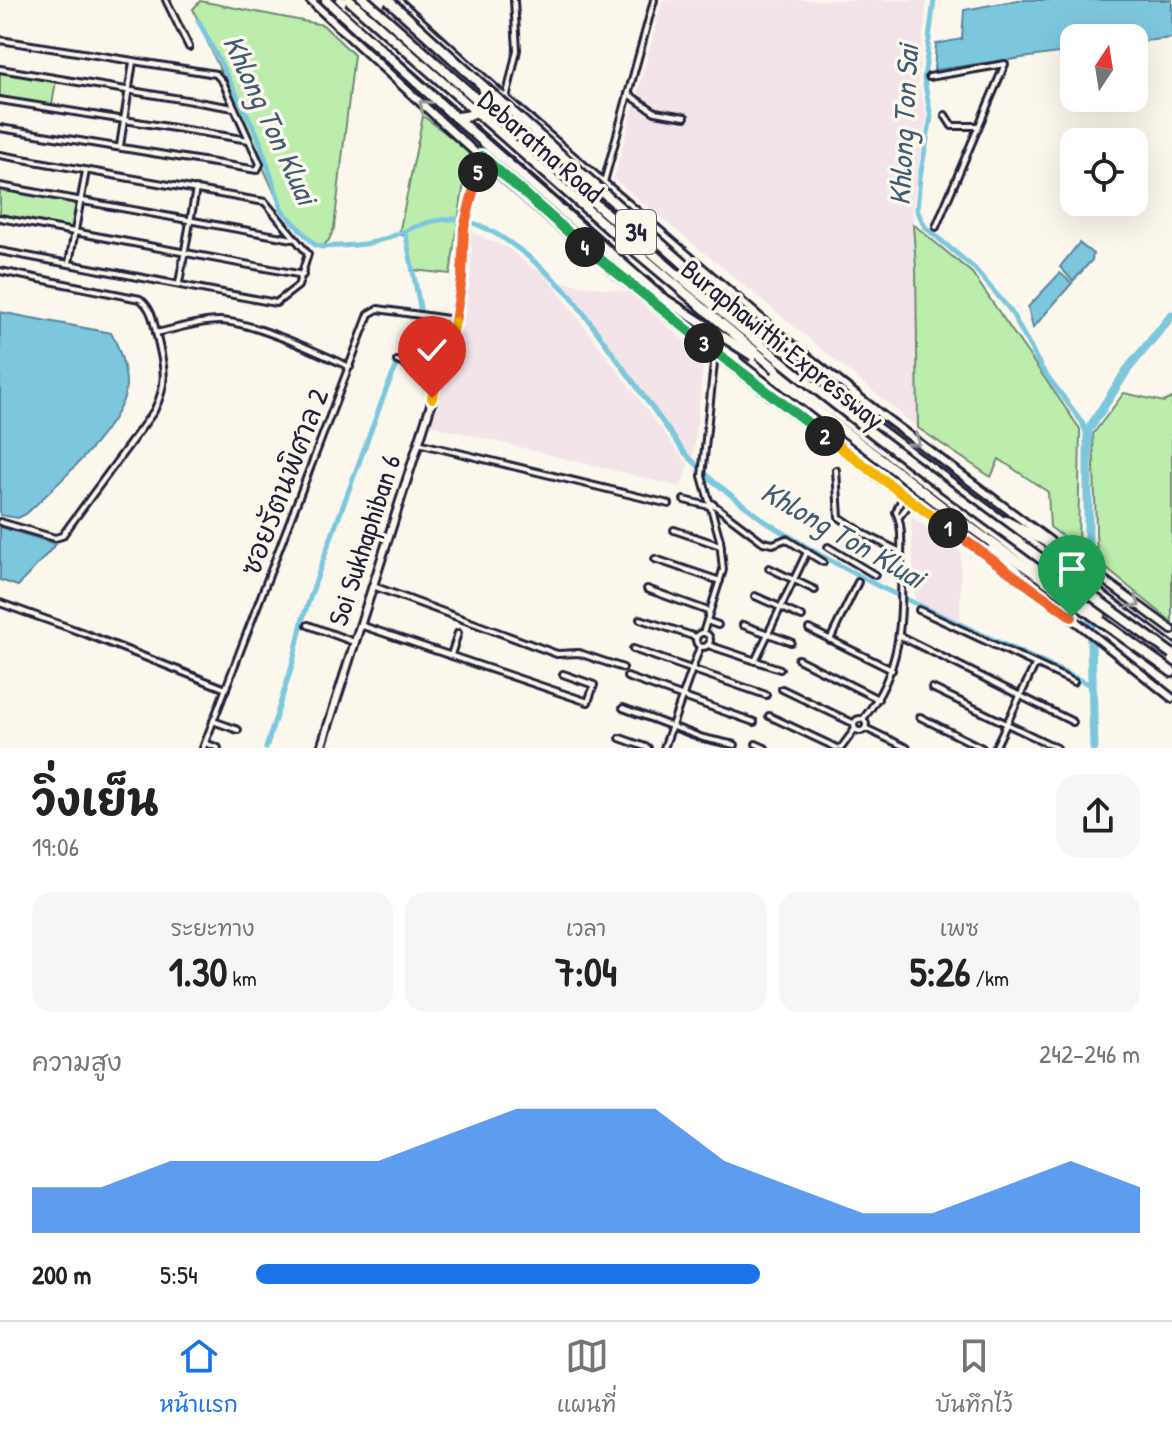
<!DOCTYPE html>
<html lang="th">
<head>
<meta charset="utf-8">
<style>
	body { margin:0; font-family:"Patrick Hand","Playpen Sans Thai",sans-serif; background:#f6f6f6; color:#222; height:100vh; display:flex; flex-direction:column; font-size:30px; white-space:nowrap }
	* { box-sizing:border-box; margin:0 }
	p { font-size:26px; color:#767676 }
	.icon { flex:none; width:44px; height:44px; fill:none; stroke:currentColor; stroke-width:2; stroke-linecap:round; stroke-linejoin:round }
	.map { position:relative; height:748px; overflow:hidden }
	.drawer { display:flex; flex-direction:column; background:#fff; flex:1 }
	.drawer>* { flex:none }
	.needle { width:52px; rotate:12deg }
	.fabs { position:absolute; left:1060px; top:24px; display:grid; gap:16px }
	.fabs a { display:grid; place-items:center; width:88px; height:88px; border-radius:16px; background:#fff; box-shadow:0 8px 32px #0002; font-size:40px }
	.pin { position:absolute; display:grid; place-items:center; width:68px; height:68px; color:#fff; margin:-82px -34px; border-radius:50% 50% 50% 0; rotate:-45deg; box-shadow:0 0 8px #0007 }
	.pin .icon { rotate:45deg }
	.km { position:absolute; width:40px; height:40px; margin:-20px; border-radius:50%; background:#222; color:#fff; font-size:22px; line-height:40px; text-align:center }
	.round { display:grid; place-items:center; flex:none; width:84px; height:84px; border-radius:24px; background:#f6f6f6 }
	.head { display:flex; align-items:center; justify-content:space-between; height:136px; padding:0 32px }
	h1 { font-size:44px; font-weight:700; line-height:60px }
	.metrics { display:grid; grid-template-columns:repeat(3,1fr); gap:12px; height:136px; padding:8px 32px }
	.metrics div { display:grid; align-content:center; border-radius:20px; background:#f6f6f6; text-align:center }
	.metrics b { font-size:40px; font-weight:700 }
	.metrics small { font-size:22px; font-weight:400 }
	.metrics p { font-size:22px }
	.chart { height:224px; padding:16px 32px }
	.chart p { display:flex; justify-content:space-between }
	.chart svg { width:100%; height:144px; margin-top:8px; fill:#1a73e8; opacity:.7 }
	ul { padding:0 32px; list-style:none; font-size:26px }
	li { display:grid; grid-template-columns:128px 96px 1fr; align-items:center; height:60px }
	li i { height:20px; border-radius:10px; background:#1a73e8 }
	.menu { display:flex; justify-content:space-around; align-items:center; height:112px; border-top:2px solid #e0e0e0; background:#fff; font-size:22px; color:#767676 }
	.menu a { display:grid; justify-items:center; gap:4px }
	.menu .selected { color:#1a73e8 }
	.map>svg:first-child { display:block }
</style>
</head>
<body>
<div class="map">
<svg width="1172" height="748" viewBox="0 0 1172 748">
	<rect width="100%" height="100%" fill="#fbf7ec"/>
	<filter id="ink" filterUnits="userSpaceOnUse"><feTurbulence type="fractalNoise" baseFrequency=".0125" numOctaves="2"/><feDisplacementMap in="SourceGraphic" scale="16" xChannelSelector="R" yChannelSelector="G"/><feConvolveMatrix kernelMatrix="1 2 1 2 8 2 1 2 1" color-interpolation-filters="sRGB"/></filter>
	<g filter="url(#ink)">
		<g fill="#f2e4e9">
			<polygon points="663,0 927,0 918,83 927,116 912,208 916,267 918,428 614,179"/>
			<polygon points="468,231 508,248 535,270 543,271 688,465 681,487 430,425 460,327"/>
			<polygon points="562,282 627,292 704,357 693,457 690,459 561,284"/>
			<polygon points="911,517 961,551 960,623 915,600"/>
		</g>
		<g fill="#bcedad" stroke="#6f8874" stroke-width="2">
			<polygon points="200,1 323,25 354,55 334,228 329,240 323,246 313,243 282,210 193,9"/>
			<polygon points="0,71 56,80 52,105 0,97"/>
			<polygon points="423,116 472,153 465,176 450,274 413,270 405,236 399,234"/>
			<polygon points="0,186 81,200 76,231 0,219"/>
			<polygon points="913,224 972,273 1080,429 1078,548 1050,527 1048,492 999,459 991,477 918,428 916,267"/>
			<polygon points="1124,393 1164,402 1172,398 1172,622 1097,561 1093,434"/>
		</g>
		<g fill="#7dc7dd" stroke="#59859c" stroke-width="2">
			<polygon points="1018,0 1172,0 1172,38 1134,42 1134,38 1074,38 1074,51 934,70 936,44 962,39 964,10"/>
			<polygon points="1079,243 1093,254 1092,260 1073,281 1060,267"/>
			<polygon points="1060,273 1072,283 1033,328 1028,307"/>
			<path d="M 0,312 L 111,333 C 120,348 129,377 125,394 C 115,432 55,487 26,514 L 18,518 L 0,515 Z"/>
			<polygon points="0,527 56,544 18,586 0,580"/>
		</g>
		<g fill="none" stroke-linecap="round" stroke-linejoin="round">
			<g stroke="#7dc7dd" stroke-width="5">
				<polyline points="934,0 924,79 931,117 920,177 917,210 925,227 975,269 1010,310 1042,369 1082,422 1087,434"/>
				<path d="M 198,20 L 258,136 L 282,210 L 315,245 L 321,247 C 337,246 355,246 370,243 C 398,237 425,218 454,219 C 493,221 545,269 571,296 L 685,453 L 713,481 L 766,522 L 820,555 L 880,587 L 1091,685"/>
				<polyline points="266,748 292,666 303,618 328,546 386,390 419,315 420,307 405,231"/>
			</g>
			<g stroke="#7dc7dd" stroke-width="9">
				<polyline points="1091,426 1127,370 1172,315"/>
				<polyline points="1088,548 1088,431"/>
				<polyline points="1088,554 1090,590"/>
				<polyline points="1090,609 1094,748"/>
			</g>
			<defs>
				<g id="street">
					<polyline points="166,0 189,47"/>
					<polyline points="0,40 216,74 223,82 260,164 257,170 251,169 0,128"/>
					<polyline points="0,69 234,108"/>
					<polyline points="929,77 1005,64 936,227"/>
					<polyline points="628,94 655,112 685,117"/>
					<polyline points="506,99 517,50 514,0"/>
					<polyline points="0,100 249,140"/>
					<polyline points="945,115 952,126 977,126"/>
					<polyline points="120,146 133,62"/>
					<polyline points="0,155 265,202 308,254 298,286 276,303 0,251"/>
					<polyline points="604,182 654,0"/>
					<polyline points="0,186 293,239"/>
					<polyline points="0,218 303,275"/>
					<polyline points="69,263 86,171"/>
					<path d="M 0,271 L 140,299 C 151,308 153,318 156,332 C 163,364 170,379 154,411 L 62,536 L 55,538 L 0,522"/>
					<polyline points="179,283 196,189"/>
					<path d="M 156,333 C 176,329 198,321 219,321 C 251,321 319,353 350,367"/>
					<polyline points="397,361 439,378"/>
					<polyline points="418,443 669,504"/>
					<polyline points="836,470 839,517 866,535 901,552"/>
					<polyline points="684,500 709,506"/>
					<polyline points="710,502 763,542 773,544 786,539 823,562"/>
					<polyline points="899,517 911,502"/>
					<polyline points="674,530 721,546"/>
					<polyline points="828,547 875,575"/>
					<polyline points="655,559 720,581"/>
					<polyline points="769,568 815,590"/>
					<polyline points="373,586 557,654 579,653 623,668"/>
					<polyline points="647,589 708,611"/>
					<polyline points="755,596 802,617"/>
					<polyline points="0,603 81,632 226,689"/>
					<polyline points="919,610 1074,682"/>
					<polyline points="640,619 696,637"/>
					<polyline points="707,621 718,625"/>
					<polyline points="308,625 354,642"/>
					<polyline points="360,625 588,702 594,685 563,674"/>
					<polyline points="743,625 791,642"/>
					<polyline points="809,629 892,670"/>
					<circle cx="703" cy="640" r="7"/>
					<polyline points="703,633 723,570 720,540 702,476 715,354"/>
					<polyline points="900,636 1073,722"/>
					<polyline points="830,640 858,582"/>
					<polyline points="708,645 780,669"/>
					<polyline points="633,649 766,695"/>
					<polyline points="451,655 458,633"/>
					<polyline points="798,659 878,699"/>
					<polyline points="755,661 807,552"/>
					<polyline points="627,677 754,722"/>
					<polyline points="932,688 1057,748"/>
					<polyline points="782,689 853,723"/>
					<polyline points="623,708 703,738 735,745"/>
					<polyline points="769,716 837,748"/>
					<polyline points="920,717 982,748"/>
					<circle cx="860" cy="725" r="6"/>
					<path d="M 863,719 C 903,669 902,621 901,560 C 901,546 903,525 896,512 L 903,496"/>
					<polyline points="213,721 238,730"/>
					<polyline points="865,728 907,748"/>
					<polyline points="620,738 648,748"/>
					<polyline points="205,743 218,748"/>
					<polyline points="756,744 765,748"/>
					<polyline points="203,748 369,314 378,309 455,320"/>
					<polyline points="664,748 700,647"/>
					<polyline points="841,748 855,729"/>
					<polyline points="995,748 1035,665"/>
				</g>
				<g id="secondary">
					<path d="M 310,0 C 406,89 502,180 603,263 C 741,376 884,483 1029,586"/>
					<polyline points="397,0 506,99 786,340 883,416 1050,541"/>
					<polyline points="1066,552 1172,630"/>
					<polyline points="1048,599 1172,698"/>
					<polyline points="321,748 450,345 462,278 466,217 482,156"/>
				</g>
				<g id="highway">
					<polyline points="326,0 455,117"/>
					<polyline points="341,0 711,326"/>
					<polyline points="563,170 691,282"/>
					<polyline points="581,243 646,272"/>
					<polyline points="746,355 952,514 1172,672"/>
					<polyline points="776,369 1101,614"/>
					<polyline points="798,369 1172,648"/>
					<polyline points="1006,521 1067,553"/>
					<polyline points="992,549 1051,601"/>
				</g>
			</defs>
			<use href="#street" stroke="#22223b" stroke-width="10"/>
			<use href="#secondary" stroke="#22223b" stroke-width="12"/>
			<use href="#highway" stroke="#22223b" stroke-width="14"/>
			<use href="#street" stroke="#fbf7ec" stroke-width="4"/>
			<use href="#secondary" stroke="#fbf7ec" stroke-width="6"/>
			<use href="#highway" stroke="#fbf7ec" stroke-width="8"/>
			<defs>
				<g id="highway-bridge">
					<polyline points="349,0 614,233 776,369"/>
					<path d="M 365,0 C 502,121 638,245 780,360 C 907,463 1040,558 1172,654"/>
					<path d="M 388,0 L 483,86 C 489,108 474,117 455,117"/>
					<polyline points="483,86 685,265 752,331"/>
					<polyline points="455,117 658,295 753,356"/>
				</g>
			</defs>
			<use href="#highway-bridge" stroke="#22223b" stroke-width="14" stroke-linecap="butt"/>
			<use href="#highway-bridge" stroke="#fbf7ec" stroke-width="8"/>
		</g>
		<defs><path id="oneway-chevron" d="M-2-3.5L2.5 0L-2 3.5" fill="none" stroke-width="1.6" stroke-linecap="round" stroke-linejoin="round" transform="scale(2)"/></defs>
		<g stroke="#99979c">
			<use href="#oneway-chevron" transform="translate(424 105) rotate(-139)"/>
			<use href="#oneway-chevron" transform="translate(915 441) rotate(37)"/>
			<use href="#oneway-chevron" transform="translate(1135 603) rotate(36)"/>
		</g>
	</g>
	<g fill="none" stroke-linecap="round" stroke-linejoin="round" filter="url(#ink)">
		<defs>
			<polyline id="split-1" points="948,528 1072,617"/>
			<polyline id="split-2" points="825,436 948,528"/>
			<polyline id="split-3" points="704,343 825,436"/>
			<polyline id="split-4" points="585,247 704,343"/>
			<polyline id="split-5" points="478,172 482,156 585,247"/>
			<polyline id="split-6" points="455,322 462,278 464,228 478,172"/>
			<polyline id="split-7" points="432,398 455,322"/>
		</defs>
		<use href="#split-1" stroke="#fff" stroke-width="16"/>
		<use href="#split-2" stroke="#fff" stroke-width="16"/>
		<use href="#split-3" stroke="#fff" stroke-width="16"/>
		<use href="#split-4" stroke="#fff" stroke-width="16"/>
		<use href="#split-5" stroke="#fff" stroke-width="16"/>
		<use href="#split-6" stroke="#fff" stroke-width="16"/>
		<use href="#split-7" stroke="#fff" stroke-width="16"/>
		<use href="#split-1" stroke="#f0652b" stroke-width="10"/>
		<use href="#split-2" stroke="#f5b400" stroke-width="10"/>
		<use href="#split-3" stroke="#22a559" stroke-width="10"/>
		<use href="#split-4" stroke="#22a559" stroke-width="10"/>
		<use href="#split-5" stroke="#22a559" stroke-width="10"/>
		<use href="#split-6" stroke="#f0652b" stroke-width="10"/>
		<use href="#split-7" stroke="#f5b400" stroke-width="10"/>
	</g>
	<g text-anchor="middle" stroke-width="7" stroke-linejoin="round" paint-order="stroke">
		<rect fill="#fbf7ec" stroke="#636270" stroke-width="2" x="616" y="210" width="40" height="44" rx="6"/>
		<g font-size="26" font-weight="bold" fill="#22223b">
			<text x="636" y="241">34</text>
		</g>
		<g font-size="28" fill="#22223b" stroke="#fbf7ec">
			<text transform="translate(541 146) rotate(41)" y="10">Debaratna Road</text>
			<text transform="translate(783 344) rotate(39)" y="10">Buraphawithi Expressway</text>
			<text transform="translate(284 482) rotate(-69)" y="10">ซอยรัตนพิศาล 2</text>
			<text transform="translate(364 540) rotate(-72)" y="10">Soi Sukhaphiban 6</text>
		</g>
		<g font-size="30" font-style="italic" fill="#425c74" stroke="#fbf7ec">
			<text transform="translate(270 120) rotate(65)" y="10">Khlong Ton Kluai</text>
			<text transform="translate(904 125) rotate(-87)" y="10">Khlong Ton Sai</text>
			<text transform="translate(843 535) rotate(30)" y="10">Khlong Ton Kluai</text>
		</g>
	</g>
</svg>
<div class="fabs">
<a><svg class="needle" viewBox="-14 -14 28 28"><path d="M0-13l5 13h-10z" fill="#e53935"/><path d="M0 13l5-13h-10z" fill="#767676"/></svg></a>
<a><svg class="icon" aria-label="locate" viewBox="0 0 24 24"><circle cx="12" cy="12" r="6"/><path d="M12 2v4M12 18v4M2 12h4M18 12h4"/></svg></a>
</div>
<div class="pin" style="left:1072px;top:617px;background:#1e9e55"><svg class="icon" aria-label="arrive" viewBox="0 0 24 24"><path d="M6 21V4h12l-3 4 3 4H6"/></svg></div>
<div class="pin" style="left:432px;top:398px;background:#d93025"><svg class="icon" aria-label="check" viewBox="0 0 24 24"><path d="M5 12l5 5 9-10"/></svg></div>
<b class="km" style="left:948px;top:528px">1</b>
<b class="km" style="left:825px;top:436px">2</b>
<b class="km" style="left:704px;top:343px">3</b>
<b class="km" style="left:585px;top:247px">4</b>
<b class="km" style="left:478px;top:172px">5</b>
</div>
<section class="drawer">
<div class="head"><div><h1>วิ่งเย็น</h1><p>19:06</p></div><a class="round"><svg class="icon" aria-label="share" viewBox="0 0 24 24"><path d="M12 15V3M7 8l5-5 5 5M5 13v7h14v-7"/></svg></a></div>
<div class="metrics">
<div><p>ระยะทาง</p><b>1.30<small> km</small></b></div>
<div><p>เวลา</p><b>7:04</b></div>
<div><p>เพซ</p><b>5:26<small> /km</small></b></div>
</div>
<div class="chart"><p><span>ความสูง</span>242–246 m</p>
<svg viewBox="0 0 160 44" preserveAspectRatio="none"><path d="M0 44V30L10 30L20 22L30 22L40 22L50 22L60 14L70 6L80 6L90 6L100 22L110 30L120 38L130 38L140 30L150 22L160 30V44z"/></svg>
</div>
<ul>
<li><b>200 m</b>5:54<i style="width:57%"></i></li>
</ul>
</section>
<nav class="menu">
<a class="selected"><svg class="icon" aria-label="home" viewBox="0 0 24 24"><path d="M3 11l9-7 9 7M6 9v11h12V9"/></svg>หน้าแรก</a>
<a><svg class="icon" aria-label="map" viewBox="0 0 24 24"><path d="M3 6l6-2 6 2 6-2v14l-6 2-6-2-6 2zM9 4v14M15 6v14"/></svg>แผนที่</a>
<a><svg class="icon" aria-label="saved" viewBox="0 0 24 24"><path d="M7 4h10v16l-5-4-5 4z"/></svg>บันทึกไว้</a>
</nav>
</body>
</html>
